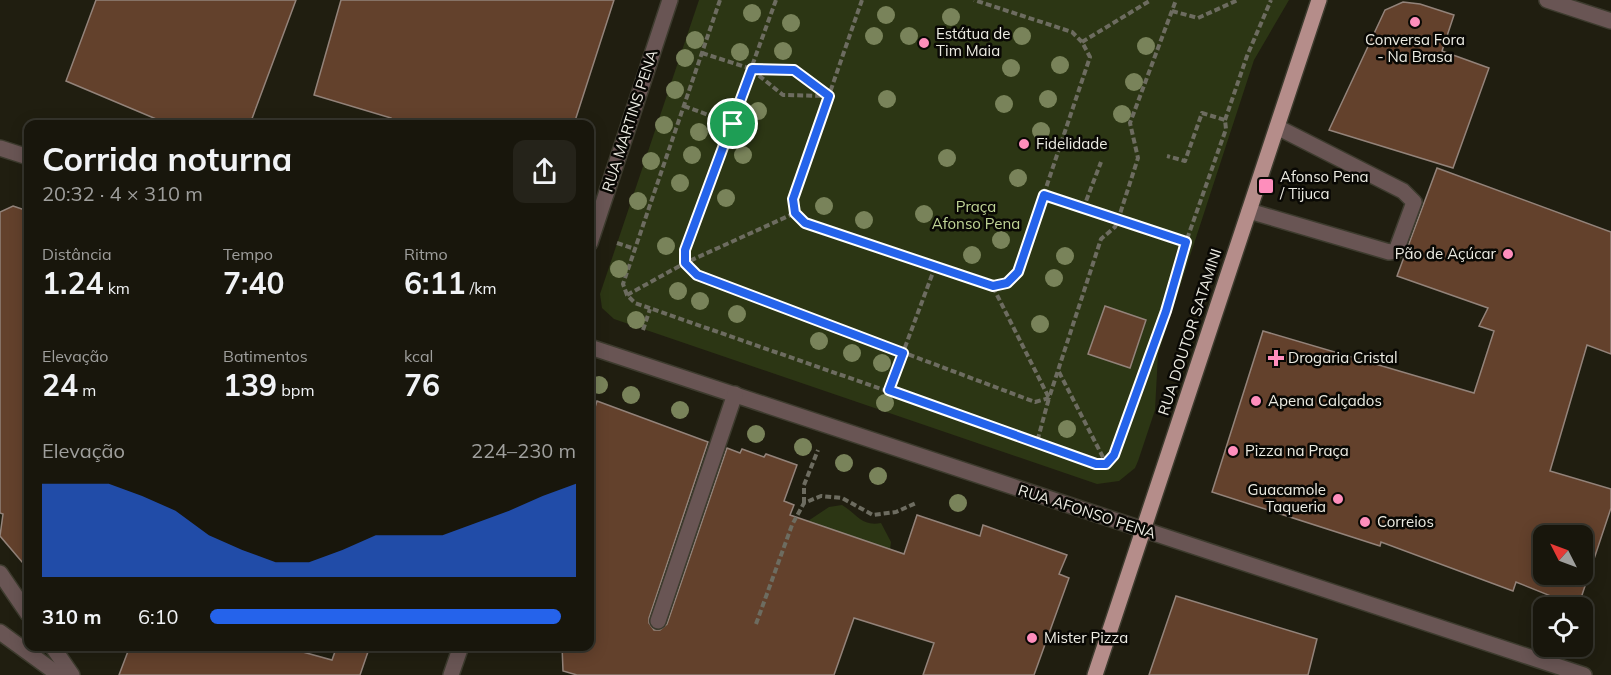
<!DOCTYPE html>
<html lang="pt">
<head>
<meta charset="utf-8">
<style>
	body { margin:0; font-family:Mulish,sans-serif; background:#25231a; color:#f1f3f6; height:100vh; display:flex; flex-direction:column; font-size:22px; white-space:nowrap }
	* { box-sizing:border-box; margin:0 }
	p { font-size:20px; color:#9f9f9d }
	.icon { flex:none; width:33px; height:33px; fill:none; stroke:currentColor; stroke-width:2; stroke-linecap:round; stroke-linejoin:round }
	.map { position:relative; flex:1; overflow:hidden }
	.panel { position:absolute; left:24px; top:120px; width:570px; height:531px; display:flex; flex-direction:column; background:#18160c; border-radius:12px; box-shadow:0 3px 15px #0003,0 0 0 2px #36352d }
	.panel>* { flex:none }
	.needle { width:39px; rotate:312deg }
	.tools { position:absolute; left:1533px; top:525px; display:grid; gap:12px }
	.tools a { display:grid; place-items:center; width:60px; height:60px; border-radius:12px; background:#18160c; box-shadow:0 3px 15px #0003,0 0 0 2px #36352d; font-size:30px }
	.pin { position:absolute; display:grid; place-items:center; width:51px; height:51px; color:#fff; margin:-26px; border:3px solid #fff; border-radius:50%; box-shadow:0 2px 6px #0007 }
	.round { display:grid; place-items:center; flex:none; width:63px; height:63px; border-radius:12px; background:#25231a }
	.head { display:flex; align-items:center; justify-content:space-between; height:102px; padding:0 18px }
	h1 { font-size:33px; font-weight:700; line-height:45px }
	.metrics { display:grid; grid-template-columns:repeat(3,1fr); gap:9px; height:102px; padding:6px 18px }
	.metrics div { display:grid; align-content:center }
	.metrics b { font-size:30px; font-weight:700 }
	.metrics small { font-size:16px; font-weight:400 }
	.metrics p { font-size:16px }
	.chart { height:168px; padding:12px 18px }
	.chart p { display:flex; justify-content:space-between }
	.chart svg { width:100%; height:108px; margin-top:6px; fill:#2563eb; opacity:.7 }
	ul { padding:0 18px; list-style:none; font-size:20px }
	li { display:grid; grid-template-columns:96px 72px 1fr; align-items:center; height:45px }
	li i { height:15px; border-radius:8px; background:#2563eb }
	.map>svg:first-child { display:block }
</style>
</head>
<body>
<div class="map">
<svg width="1611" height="675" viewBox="0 0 1611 675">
	<rect width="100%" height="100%" fill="#201e10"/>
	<g fill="#2c3614">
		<polygon points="699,0 1289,0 1254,60 1158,354 1155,410 1138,461 1135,468 1119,481 1097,484 614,319 602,308 600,294"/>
		<path d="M 842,505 C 857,514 862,527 881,523 L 891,542 L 890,550 L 808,521 L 829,507 Z"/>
	</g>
	<g fill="#63412c" stroke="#93837a" stroke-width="1.5" fill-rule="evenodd">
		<polygon points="96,0 296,0 250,124 168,124 66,81"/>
		<polygon points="341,0 614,0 574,124 389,124 391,118 314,95"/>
		<polygon points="1403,2 1420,4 1454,15 1442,51 1489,68 1453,168 1329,130 1385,10"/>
		<path d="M 1437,168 L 1611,232 L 1611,354 L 1587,345 L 1550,471 L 1611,489 L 1611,508 L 1578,607 L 1516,582 L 1513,591 L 1381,542 L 1380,546 L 1212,492 L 1263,331 L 1474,393 L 1494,331 L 1479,326 L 1488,308 L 1397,276 ZM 1544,536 L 1582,536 L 1582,574 L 1544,574 Z"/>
		<polygon points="13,206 28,211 28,569 0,536 3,514 0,513 0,212"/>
		<polygon points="1105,306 1146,320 1130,368 1088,354"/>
		<polygon points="597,401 708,442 649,618 649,623 654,630 660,630 667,624 727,448 740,453 742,449 764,457 766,454 797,465 784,501 794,505 790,515 904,554 917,515 980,536 983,525 1067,555 1059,574 1069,578 1034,675 923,675 934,643 854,618 834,675 577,675 563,671 562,646 590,646 590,423"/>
		<polygon points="1176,596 1317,639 1308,675 1149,675"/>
		<polygon points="130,646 281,646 332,660 337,646 370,646 360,675 119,675"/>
	</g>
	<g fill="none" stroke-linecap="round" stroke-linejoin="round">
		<defs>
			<g id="minor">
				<polyline points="1547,0 1611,21"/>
				<polyline points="0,148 28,157"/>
				<polyline points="1249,211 1389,252 1396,251 1414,202 1403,191 1277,127"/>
				<polyline points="590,243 670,0"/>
				<polyline points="590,347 1584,675"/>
				<polyline points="0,573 28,614"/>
				<polyline points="658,621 735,394"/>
				<polyline points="0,632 59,675"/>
				<polyline points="52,646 72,675"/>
				<polyline points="451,675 461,646"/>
			</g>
			<polyline id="major" points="1095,675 1319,0"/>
		</defs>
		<use href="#minor" stroke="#3d3b2e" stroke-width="18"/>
		<use href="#major" stroke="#3d3b2e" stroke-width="18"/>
		<g stroke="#6d6c60" stroke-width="4" stroke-dasharray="6 3" stroke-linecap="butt">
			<polyline points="720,0 623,284 627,295 635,303 1096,464 1106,463 1114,455 1158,333 1186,242"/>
			<polyline points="776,0 685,250 685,263 697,275 1035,402 1049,398 1101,239 1115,227 1118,220 1138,158 1130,123 1176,0"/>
			<polyline points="862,0 793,199 795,213 805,223 993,287 1007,283 1018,271 1090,57 1082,42 1072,32 974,0"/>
			<polyline points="1172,11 1198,18 1238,0"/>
			<polyline points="1082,42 1151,0"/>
			<polyline points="702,53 752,69 794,70 829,96"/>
			<polyline points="752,70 783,95 828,96"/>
			<polyline points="684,106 733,124"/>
			<polyline points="1225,120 1247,56 1271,0"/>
			<polyline points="1044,195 1186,242 1226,129 1225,120 1202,113 1185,161 1167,156"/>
			<polyline points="1083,209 1101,162"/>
			<polyline points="617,243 635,249"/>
			<polyline points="993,287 1049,398 1037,442"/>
			<polyline points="627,295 685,263 795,213"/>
			<polyline points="643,330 650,309"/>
			<polyline points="1059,372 1106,463"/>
			<polyline points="889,390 935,267"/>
			<polyline points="804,503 804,485 818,450"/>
			<polyline points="756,624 792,525 804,503 821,496 842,498 873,515 896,512 916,503"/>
		</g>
		<use href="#minor" stroke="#695554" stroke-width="15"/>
		<use href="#major" stroke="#b58d8a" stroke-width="15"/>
	</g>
	<g fill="#79835a">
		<circle cx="752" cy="13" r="9"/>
		<circle cx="886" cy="15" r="9"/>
		<circle cx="951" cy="17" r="9"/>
		<circle cx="791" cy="23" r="9"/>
		<circle cx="874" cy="36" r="9"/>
		<circle cx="909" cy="36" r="9"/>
		<circle cx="1022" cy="36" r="9"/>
		<circle cx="695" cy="40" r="9"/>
		<circle cx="1146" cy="46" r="9"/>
		<circle cx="783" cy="51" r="9"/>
		<circle cx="740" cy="52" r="9"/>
		<circle cx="685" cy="58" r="9"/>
		<circle cx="1060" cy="65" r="9"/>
		<circle cx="1011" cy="68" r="9"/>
		<circle cx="1134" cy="82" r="9"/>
		<circle cx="675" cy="90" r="9"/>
		<circle cx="887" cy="99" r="9"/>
		<circle cx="1048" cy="99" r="9"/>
		<circle cx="1004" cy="104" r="9"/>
		<circle cx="758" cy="111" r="9"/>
		<circle cx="1122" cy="114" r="9"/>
		<circle cx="664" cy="125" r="9"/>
		<circle cx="1041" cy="131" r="9"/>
		<circle cx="699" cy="132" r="9"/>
		<circle cx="692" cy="155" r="9"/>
		<circle cx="743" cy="155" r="9"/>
		<circle cx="947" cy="158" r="9"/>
		<circle cx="651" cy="161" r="9"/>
		<circle cx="1018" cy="178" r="9"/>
		<circle cx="680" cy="183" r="9"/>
		<circle cx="726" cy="198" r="9"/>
		<circle cx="638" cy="201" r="9"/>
		<circle cx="824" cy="206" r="9"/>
		<circle cx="924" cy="214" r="9"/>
		<circle cx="864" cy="220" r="9"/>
		<circle cx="1001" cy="240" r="9"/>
		<circle cx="666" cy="246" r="9"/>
		<circle cx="972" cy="255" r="9"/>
		<circle cx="1065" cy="256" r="9"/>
		<circle cx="619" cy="269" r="9"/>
		<circle cx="1054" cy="278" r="9"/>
		<circle cx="678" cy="291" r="9"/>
		<circle cx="700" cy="301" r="9"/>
		<circle cx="737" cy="314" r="9"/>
		<circle cx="636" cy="320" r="9"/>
		<circle cx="1040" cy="324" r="9"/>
		<circle cx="819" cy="341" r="9"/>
		<circle cx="852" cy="353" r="9"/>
		<circle cx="882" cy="363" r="9"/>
		<circle cx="599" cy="385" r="9"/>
		<circle cx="631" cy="395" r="9"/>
		<circle cx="885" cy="403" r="9"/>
		<circle cx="680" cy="410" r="9"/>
		<circle cx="1067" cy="429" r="9"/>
		<circle cx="756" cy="434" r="9"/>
		<circle cx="803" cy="447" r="9"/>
		<circle cx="844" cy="463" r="9"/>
		<circle cx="878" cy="476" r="9"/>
		<circle cx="958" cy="503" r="9"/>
	</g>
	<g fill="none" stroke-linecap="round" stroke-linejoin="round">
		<defs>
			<polygon id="route" points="752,69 794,70 829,96 793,199 795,213 805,223 993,286 1007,283 1018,272 1044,195 1186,242 1166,311 1114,455 1106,464 1096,464 889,390 903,353 697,275 685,263 685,250"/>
		</defs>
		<use href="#route" stroke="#fff" stroke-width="12"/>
		<use href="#route" stroke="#2563eb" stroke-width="8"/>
	</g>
	<g fill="#fe8ebc" stroke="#090804" stroke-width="2">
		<circle cx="1415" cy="22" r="6"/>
		<circle cx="924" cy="43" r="6"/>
		<circle cx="1024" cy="144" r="6"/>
		<rect x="1258" y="178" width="16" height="16" rx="3"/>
		<circle cx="1508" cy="254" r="6"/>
		<path d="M1273 349h6v6h6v6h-6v6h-6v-6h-6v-6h6z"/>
		<circle cx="1256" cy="401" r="6"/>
		<circle cx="1233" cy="451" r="6"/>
		<circle cx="1338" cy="499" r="6"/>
		<circle cx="1365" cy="522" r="6"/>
		<circle cx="1032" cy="638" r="6"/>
	</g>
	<g text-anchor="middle" stroke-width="5" stroke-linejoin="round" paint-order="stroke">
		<g font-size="15" fill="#edece3" stroke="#090804" text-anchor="start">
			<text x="936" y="39">Estátua de<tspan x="936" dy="17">Tim Maia</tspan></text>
			<text x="1415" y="45" text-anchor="middle">Conversa Fora<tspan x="1415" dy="17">- Na Brasa</tspan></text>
			<text x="1036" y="149">Fidelidade</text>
			<text x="1280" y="182">Afonso Pena<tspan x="1280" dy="17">/ Tijuca</tspan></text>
			<text x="1496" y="259" text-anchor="end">Pão de Açúcar</text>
			<text x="1288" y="363">Drogaria Cristal</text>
			<text x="1268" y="406">Apena Calçados</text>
			<text x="1245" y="456">Pizza na Praça</text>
			<text x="1326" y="495" text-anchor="end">Guacamole<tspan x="1326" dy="17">Taqueria</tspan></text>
			<text x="1377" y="527">Correios</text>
			<text x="1044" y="643">Mister Pizza</text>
		</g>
		<g font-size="15" fill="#edece3" stroke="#090804">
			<text transform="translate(630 121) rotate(-72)" y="5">RUA MARTINS PENA</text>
			<text transform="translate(1190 332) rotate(-72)" y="5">RUA DOUTOR SATAMINI</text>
			<text transform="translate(1087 512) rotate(18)" y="5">RUA AFONSO PENA</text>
		</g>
		<g font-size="15" fill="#c1d697" stroke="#090804">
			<text x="976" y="212">Praça<tspan x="976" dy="17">Afonso Pena</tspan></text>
		</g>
	</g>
</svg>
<div class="tools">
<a><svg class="needle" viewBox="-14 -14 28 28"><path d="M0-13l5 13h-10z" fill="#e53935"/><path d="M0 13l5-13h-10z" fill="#9f9f9d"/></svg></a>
<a><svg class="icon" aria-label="locate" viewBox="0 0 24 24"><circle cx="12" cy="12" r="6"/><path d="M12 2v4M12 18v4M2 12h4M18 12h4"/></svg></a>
</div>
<div class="pin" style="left:733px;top:124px;background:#1e9e55"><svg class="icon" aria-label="arrive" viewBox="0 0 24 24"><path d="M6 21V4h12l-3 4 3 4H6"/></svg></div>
<section class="panel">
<div class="head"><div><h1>Corrida noturna</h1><p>20:32 · 4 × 310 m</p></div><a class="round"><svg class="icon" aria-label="share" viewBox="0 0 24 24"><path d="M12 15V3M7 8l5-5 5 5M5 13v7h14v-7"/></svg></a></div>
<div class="metrics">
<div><p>Distância</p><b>1.24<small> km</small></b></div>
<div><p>Tempo</p><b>7:40</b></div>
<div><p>Ritmo</p><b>6:11<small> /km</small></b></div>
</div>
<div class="metrics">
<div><p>Elevação</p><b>24<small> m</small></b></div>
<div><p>Batimentos</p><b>139<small> bpm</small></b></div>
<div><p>kcal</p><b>76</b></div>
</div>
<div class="chart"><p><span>Elevação</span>224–230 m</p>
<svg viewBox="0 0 160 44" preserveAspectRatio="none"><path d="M0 44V6L10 6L20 6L30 11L40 17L50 27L60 33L70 38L80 38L90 33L100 27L110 27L120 27L130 22L140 17L150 11L160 6V44z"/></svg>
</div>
<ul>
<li><b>310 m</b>6:10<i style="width:96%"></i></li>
</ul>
</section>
</div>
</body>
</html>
